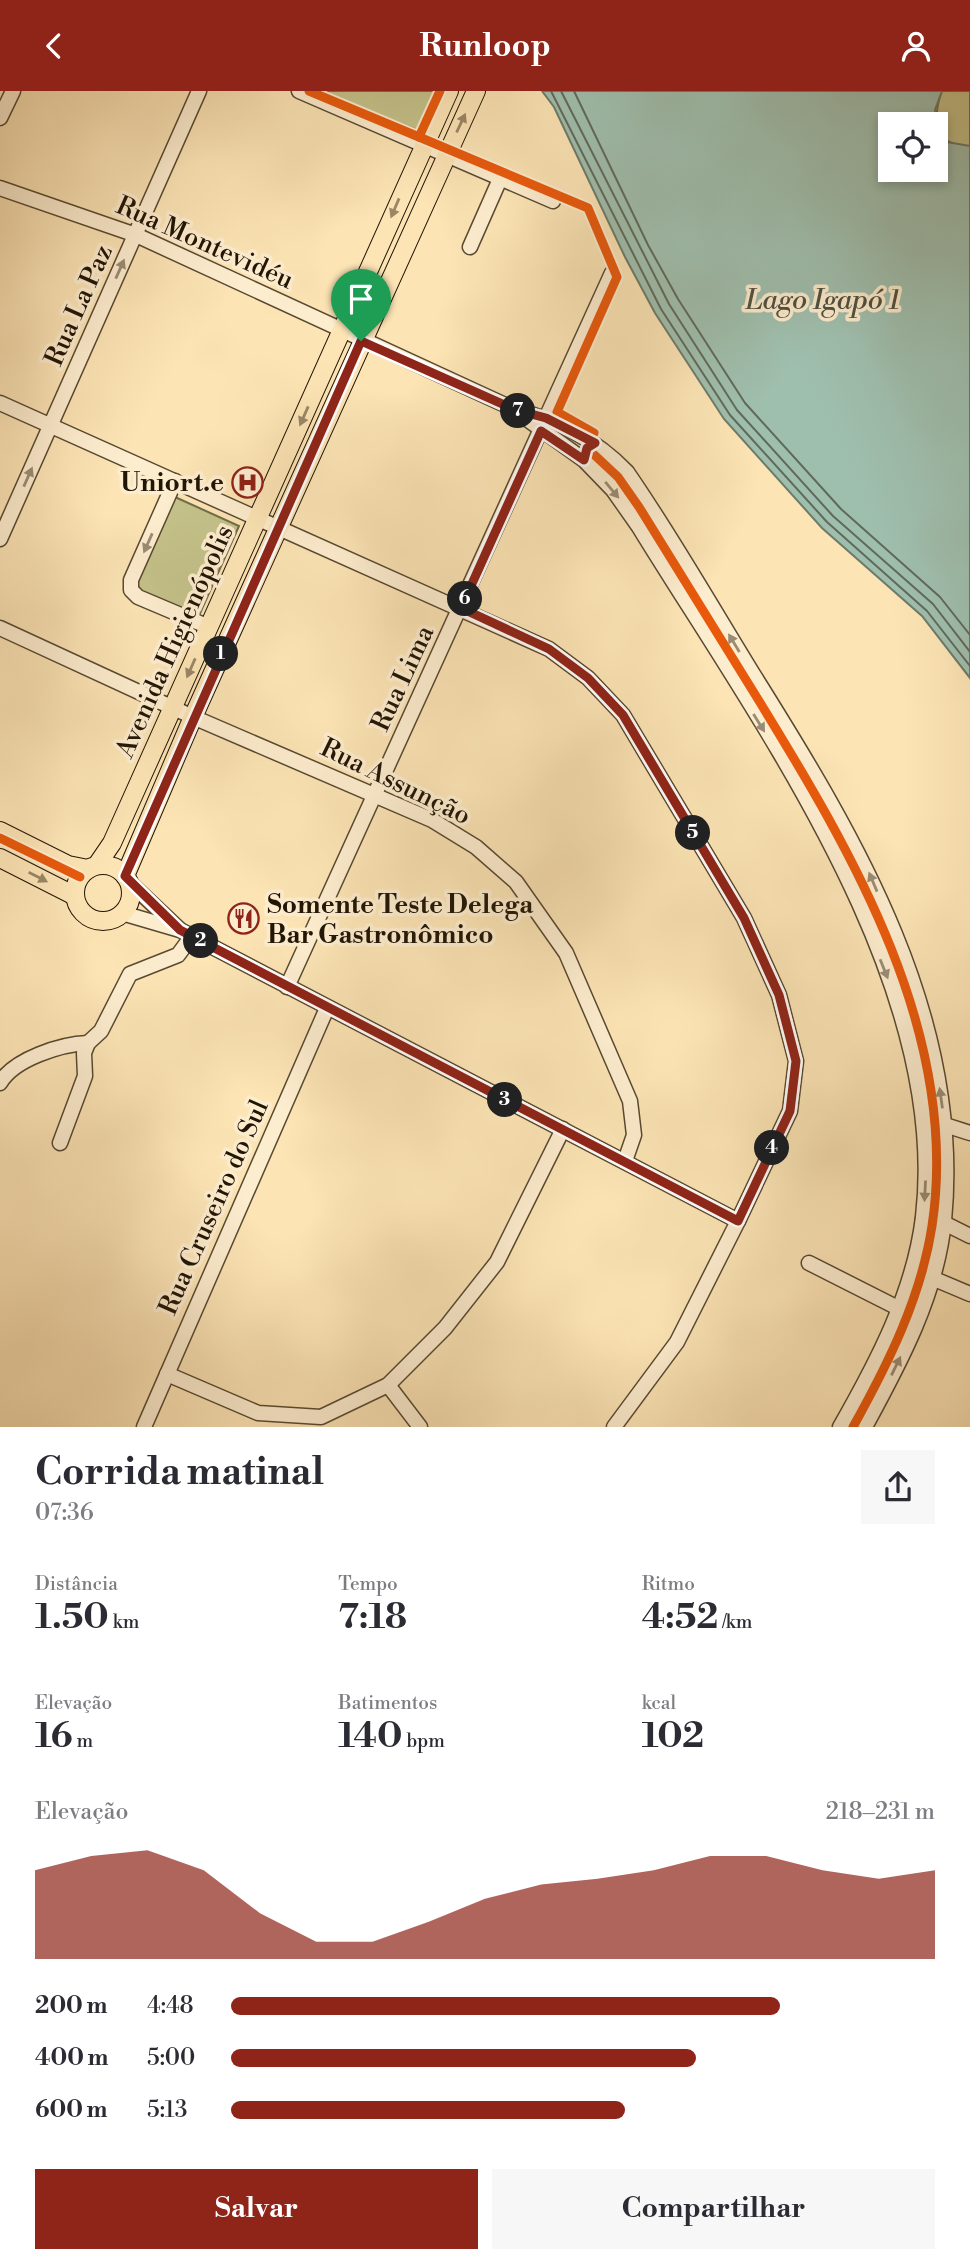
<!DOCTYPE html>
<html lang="pt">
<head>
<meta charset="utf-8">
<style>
	body { margin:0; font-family:"Libre Bodoni",serif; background:#f7f7f7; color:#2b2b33; height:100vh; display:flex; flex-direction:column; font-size:26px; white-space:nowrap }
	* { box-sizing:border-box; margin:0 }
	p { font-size:23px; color:#7c7c81 }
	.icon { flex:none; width:38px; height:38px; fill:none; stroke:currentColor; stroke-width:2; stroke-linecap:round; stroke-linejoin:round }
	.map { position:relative; height:1336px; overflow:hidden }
	.side { display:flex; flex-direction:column; background:#fff; flex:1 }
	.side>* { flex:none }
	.fabs { position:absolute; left:878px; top:21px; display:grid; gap:14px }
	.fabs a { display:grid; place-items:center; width:70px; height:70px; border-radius:0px; background:#fff; box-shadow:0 4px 10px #0003; font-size:35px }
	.pin { position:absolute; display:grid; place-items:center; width:60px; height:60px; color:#fff; margin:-72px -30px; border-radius:50% 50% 50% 0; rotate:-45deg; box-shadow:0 0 7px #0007 }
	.pin .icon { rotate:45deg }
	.km { position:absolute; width:35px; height:35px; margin:-18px; border-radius:50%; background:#222; color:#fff; font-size:19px; line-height:35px; text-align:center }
	.round { display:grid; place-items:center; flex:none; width:74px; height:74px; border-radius:0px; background:#f7f7f7 }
	.head { display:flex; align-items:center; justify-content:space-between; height:119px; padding:0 35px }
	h1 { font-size:38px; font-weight:700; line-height:52px }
	.figures { display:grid; grid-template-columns:repeat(3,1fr); gap:10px; height:119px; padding:7px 35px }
	.figures div { display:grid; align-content:center }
	.figures b { font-size:35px; font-weight:700 }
	.figures small { font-size:19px; font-weight:400 }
	.figures p { font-size:19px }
	.chart { height:196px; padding:14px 35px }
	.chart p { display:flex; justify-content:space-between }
	.chart svg { width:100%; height:126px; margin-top:7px; fill:#8f2418; opacity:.7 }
	.button { display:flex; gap:14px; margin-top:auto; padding:14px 35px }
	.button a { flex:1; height:80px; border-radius:0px; background:#8f2418; color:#fff; font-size:28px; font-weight:700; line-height:80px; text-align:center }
	.button a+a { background:#f7f7f7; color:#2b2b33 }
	ul { padding:0 35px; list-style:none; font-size:23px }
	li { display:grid; grid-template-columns:112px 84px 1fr; align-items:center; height:52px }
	li i { height:18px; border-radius:9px; background:#8f2418 }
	header { display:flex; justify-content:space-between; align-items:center; height:91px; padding:0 35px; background:#8f2418; color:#fff; font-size:32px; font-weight:700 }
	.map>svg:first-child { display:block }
</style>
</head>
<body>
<header><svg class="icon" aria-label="back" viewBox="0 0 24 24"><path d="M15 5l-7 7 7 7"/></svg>Runloop<svg class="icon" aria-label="person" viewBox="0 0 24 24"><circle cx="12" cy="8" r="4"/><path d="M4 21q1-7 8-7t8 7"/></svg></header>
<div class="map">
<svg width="970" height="1336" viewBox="0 0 970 1336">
	<rect width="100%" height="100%" fill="#fce4b5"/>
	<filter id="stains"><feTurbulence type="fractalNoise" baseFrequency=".00286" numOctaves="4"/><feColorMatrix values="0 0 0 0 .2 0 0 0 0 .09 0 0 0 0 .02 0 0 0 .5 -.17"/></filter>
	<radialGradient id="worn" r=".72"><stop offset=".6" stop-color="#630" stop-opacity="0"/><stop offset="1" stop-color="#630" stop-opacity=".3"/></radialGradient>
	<g fill="#c4c28a" stroke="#726c48" stroke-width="2">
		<polygon points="318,0 436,0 421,37 417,39"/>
		<path d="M 942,0 L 970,0 L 970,55 C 934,56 932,27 942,0 Z"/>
		<polygon points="175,406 239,435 198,527 134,497"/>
	</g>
	<polygon fill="#9fbfae" stroke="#6d7b6a" stroke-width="2" points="542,0 942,0 935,19 936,33 891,33 891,79 936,79 936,37 947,51 970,55 970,587 922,525 822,437 724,328 655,222 625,166 554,16"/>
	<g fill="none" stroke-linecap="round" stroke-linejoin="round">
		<g stroke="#606a5a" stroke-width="2">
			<polyline points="551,0 661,218 730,324 827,431 927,520 970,575"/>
			<polyline points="561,0 669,213 737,319 833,425 933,513 970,561"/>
			<polyline points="574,0 648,154 678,208 745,312 841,418 940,506 970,544"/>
		</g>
		<defs>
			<g id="minor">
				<polyline points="299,0 553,110"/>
				<polyline points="0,27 13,0"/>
				<path d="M 0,97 L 136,144 L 516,319 C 559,330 595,348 627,381 C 672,446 711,515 753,583 C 856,747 964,927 944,1130 C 937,1203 900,1272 865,1336"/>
				<polyline points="470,156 500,88"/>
				<polyline points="0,312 549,558 588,587 623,624 744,827 779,904 796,970 790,1020 738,1130 677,1251 614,1336"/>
				<path d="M 520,323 L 584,369 L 613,399 L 639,436 C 758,630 951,888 923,1126 C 914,1201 877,1271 840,1336"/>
				<polyline points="175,390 131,489 131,499 138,506 209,536"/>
				<polyline points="0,448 199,0"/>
				<polyline points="0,537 193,626 432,729 476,756 516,791 566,862 630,1010 634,1044 625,1070"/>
				<polyline points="129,791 179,838"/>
				<polyline points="122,822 180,839 738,1130"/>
				<polyline points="287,896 612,182"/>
				<path d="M 0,992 C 14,968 61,953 88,952"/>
				<polyline points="945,1034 970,1042"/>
				<polyline points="60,1052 85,985 84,962 88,952 101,940 130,883 178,864 192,845"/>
				<polyline points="923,1128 944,1132 970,1145"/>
				<polyline points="809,1172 900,1218"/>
				<polyline points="932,1187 970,1203"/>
				<polyline points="167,1283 258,1322 321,1326 388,1294 445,1237 497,1171 563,1038"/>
				<polyline points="388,1294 420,1336"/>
				<polyline points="144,1336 327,917"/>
			</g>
			<g id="major">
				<polyline points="0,740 68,774 88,778"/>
				<polyline points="0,767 75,805"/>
				<polyline points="97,774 112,752 449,0"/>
				<circle cx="103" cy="802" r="28"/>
				<polyline points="125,785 193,626 476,0"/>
			</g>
		</defs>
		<use href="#minor" stroke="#584931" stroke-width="17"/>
		<use href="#major" stroke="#211505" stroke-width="20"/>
		<use href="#minor" stroke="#fdedcf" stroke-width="14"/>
		<use href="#major" stroke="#fce4b5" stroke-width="18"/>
		<defs>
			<g id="cycleway">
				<polyline points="309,0 419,46 440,0"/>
				<path d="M 419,46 L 588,117 L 617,186 L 557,321 L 594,342 L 587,357 L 618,386 L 639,416 C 678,479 717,542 756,605 C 852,761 961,944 932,1135 C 921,1207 888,1273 853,1336"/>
				<polyline points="0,747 80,786"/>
			</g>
		</defs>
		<use href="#cycleway" stroke="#fdedcf" stroke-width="13"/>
		<use href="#cycleway" stroke="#e8590c" stroke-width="9"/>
	</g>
	<defs><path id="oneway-solid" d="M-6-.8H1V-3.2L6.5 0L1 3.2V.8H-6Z" transform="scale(1.75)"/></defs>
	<g fill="#998766">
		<use href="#oneway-solid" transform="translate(461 32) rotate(-65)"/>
		<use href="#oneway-solid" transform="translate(395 117) rotate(113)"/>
		<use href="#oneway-solid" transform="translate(304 325) rotate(114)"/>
		<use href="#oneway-solid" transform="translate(191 577) rotate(114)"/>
		<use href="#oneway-solid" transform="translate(38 786) rotate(27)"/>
	</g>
	<g fill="#9a8c74">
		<use href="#oneway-solid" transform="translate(120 178) rotate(-66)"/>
		<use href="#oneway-solid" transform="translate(28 386) rotate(-66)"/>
		<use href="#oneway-solid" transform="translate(612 399) rotate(50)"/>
		<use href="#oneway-solid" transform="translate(148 452) rotate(114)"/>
		<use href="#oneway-solid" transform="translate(734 552) rotate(-121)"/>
		<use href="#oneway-solid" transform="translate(759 632) rotate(58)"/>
		<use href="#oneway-solid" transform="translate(873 791) rotate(-113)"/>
		<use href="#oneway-solid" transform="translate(884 878) rotate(68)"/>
		<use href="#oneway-solid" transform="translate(941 1007) rotate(-98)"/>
		<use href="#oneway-solid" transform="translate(925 1100) rotate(93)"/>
		<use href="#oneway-solid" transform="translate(896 1275) rotate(-64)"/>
	</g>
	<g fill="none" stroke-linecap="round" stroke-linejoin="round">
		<defs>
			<polygon id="route" points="361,250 516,319 546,327 595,352 587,357 584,369 541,340 461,517 549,558 588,587 623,624 744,827 779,904 796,970 790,1020 738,1130 180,839 125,785"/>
		</defs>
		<use href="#route" stroke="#fff" stroke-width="14"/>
		<use href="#route" stroke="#8f2418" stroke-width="9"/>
	</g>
	<defs>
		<symbol id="hospital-ring" viewBox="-11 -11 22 22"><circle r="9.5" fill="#fdedcf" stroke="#8f2418" stroke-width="1.5"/><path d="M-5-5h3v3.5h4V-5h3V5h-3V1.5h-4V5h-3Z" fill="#8f2418"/></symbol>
		<symbol id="restaurant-ring" viewBox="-11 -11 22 22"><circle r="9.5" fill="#fdedcf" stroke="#8f2418" stroke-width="1.5"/><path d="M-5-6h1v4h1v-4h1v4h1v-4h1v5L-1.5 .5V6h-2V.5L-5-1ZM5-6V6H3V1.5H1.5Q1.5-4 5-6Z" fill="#8f2418"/></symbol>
	</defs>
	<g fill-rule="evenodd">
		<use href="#hospital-ring" x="230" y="374" width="35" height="35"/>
		<use href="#restaurant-ring" x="226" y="810" width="35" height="35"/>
	</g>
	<g text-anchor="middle" stroke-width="7" stroke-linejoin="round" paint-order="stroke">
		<g font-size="26" fill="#211505" stroke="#fdedcf">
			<text transform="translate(205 151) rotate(24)" y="9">Rua Montevidéu</text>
			<text transform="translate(78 214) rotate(-66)" y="9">Rua La Paz</text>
			<text transform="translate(174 550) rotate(-66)" y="9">Avenida Higienópolis</text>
			<text transform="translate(402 587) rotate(-65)" y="9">Rua Lima</text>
			<text transform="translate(396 690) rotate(26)" y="9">Rua Assunção</text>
			<text transform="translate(213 1116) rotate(-66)" y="9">Rua Cruseiro do Sul</text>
		</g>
		<g font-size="26" font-weight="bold" fill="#211505" stroke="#fdedcf" text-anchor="end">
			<text x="224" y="400">Uniort.e</text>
			<text x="267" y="822" text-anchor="start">Somente Teste Delega<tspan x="267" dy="30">Bar Gastronômico</tspan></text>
		</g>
		<g font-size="28" font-style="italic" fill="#4d5040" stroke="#fdedcf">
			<text x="822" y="218">Lago Igapó 1</text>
		</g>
	</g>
	<rect width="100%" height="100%" filter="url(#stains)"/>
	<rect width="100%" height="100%" fill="url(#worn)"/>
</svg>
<div class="fabs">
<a><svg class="icon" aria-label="locate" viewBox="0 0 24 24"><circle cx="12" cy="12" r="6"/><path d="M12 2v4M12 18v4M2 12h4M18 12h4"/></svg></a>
</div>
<div class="pin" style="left:361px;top:250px;background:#1e9e55"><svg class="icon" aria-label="arrive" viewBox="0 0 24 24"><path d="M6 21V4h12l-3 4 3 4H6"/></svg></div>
<b class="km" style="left:221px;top:563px">1</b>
<b class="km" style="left:201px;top:850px">2</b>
<b class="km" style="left:505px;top:1009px">3</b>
<b class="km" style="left:772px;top:1057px">4</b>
<b class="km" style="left:693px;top:742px">5</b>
<b class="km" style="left:465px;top:508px">6</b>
<b class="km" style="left:518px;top:320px">7</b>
</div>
<section class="side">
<div class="head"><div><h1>Corrida matinal</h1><p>07:36</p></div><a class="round"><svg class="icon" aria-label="share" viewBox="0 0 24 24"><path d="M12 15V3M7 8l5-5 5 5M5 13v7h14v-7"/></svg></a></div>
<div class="figures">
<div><p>Distância</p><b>1.50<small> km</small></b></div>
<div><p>Tempo</p><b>7:18</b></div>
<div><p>Ritmo</p><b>4:52<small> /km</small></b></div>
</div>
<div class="figures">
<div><p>Elevação</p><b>16<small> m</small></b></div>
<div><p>Batimentos</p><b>140<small> bpm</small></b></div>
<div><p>kcal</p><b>102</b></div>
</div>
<div class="chart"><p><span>Elevação</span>218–231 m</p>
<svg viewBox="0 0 160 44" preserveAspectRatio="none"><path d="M0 44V13L10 8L20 6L30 13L40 28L50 38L60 38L70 31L80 23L90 18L100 16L110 13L120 8L130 8L140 13L150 16L160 13V44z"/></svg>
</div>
<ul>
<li><b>200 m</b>4:48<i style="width:78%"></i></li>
<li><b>400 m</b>5:00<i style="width:66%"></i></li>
<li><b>600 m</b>5:13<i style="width:56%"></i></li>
</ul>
<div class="button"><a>Salvar</a><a>Compartilhar</a></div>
</section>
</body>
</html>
